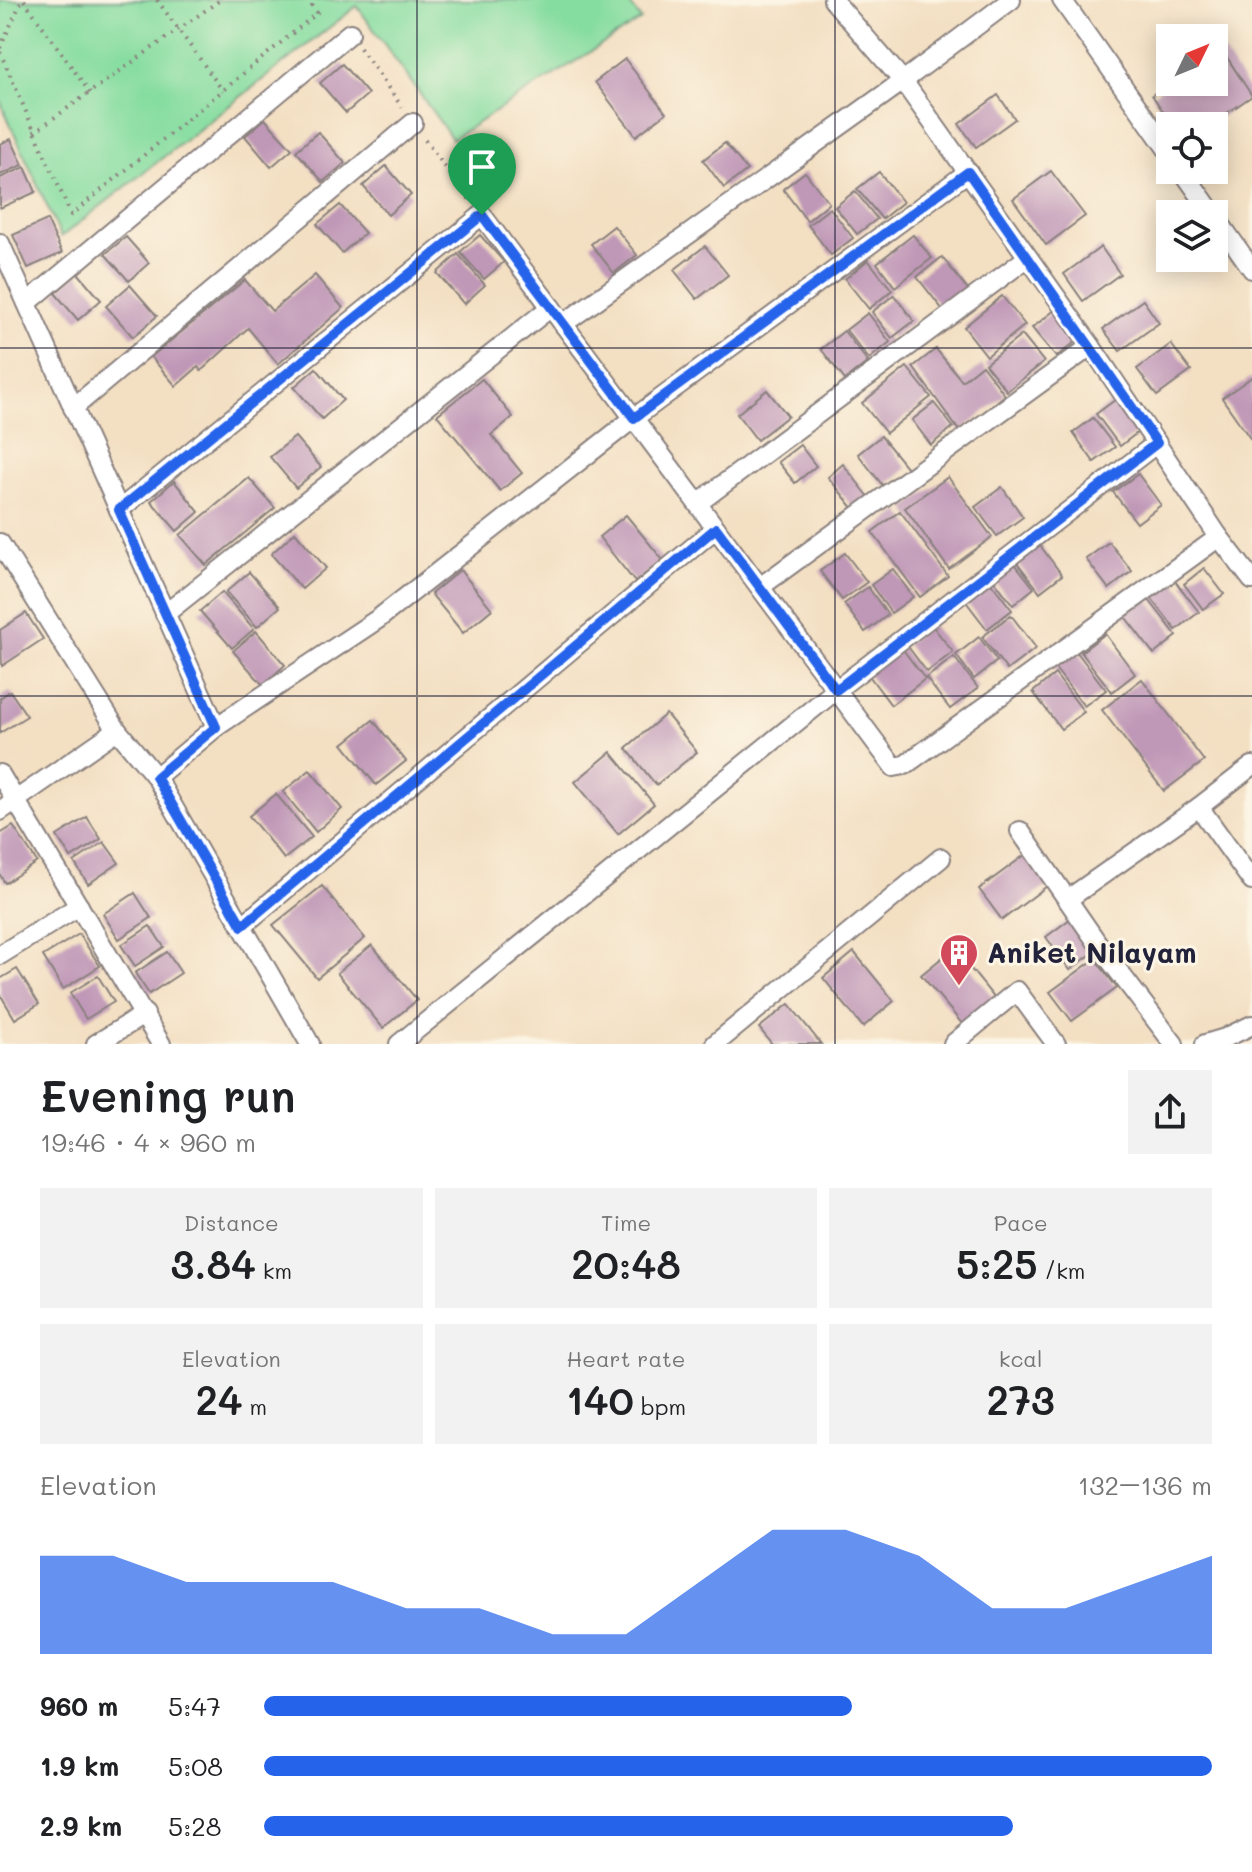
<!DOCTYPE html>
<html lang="en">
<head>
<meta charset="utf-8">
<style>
	body { margin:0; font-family:Mali,sans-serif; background:#f2f2f2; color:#202124; height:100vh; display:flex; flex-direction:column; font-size:30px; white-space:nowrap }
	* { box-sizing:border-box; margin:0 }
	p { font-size:26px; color:#757577 }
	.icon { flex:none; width:44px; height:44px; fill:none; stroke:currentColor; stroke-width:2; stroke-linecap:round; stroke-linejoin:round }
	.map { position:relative; height:1044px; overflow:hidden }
	.drawer { display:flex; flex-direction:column; background:#fff; flex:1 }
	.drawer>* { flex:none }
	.needle { width:52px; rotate:47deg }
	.buttons { position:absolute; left:1156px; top:24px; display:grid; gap:16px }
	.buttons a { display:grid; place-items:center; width:72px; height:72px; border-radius:0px; background:#fff; box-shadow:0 4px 20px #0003; font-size:40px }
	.pin { position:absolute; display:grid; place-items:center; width:68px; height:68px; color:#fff; margin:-82px -34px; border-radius:50% 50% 50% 0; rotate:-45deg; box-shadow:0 0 8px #0007 }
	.pin .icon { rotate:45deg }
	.round { display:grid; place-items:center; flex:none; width:84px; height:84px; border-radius:0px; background:#f2f2f2 }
	.head { display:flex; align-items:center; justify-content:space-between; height:136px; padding:0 40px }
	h1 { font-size:44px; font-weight:600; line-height:60px }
	.metrics { display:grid; grid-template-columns:repeat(3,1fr); gap:12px; height:136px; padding:8px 40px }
	.metrics div { display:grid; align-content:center; border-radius:0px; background:#f2f2f2; text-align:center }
	.metrics b { font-size:40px; font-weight:600 }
	.metrics small { font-size:22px; font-weight:400 }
	.metrics p { font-size:22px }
	.chart { height:224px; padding:16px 40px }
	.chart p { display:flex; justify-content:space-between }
	.chart svg { width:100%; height:144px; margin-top:8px; fill:#2563eb; opacity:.7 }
	ul { padding:0 40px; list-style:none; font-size:26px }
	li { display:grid; grid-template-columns:128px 96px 1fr; align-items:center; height:60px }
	li i { height:20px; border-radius:10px; background:#2563eb }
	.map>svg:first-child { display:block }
</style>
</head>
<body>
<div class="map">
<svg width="1252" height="1044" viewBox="0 0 1252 1044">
	<rect width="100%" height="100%" fill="#fcf5e5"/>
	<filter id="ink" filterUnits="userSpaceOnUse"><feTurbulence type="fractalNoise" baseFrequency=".0125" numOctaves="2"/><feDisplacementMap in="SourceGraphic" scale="16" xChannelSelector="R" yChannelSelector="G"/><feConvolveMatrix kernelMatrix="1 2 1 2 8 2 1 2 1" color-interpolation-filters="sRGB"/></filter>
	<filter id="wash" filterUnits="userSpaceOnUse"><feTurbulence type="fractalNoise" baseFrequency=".006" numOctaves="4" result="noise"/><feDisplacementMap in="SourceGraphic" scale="32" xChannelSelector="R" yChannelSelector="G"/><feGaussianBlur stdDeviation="1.8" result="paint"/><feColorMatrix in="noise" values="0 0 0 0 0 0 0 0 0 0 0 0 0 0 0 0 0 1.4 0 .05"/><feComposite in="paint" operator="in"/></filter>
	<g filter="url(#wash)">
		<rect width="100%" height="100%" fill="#f3dfc2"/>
		<polygon fill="#86dda0" stroke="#54806e" stroke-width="2" points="0,0 627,0 641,20 452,139 357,6 61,237 0,101"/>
		<g id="blocks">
			<g fill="#bf97b7">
				<polygon points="1221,48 1252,96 1208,126 1173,126 1152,95 1171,82 1214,82 1214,53"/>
				<polygon points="625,59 666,113 636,136 595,82"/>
				<polygon points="342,64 368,94 346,113 320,83"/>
				<polygon points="998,95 1015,119 976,147 959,124"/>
				<polygon points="265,119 292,149 271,167 245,136"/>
				<polygon points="318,132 345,163 323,182 296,151"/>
				<polygon points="11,139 23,165 0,175 0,144"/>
				<polygon points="725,143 747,170 724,188 703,160"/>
				<polygon points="386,166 411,195 388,215 363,186"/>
				<polygon points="25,167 36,192 0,208 0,178"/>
				<polygon points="1051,171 1085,216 1046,245 1013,199"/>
				<polygon points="805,172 829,203 807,221 783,189"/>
				<polygon points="879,172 903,202 882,219 857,189"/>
				<polygon points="855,191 877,219 857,234 835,207"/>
				<polygon points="340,205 365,233 342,253 317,224"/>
				<polygon points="830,208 853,238 831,255 808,225"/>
				<polygon points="47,220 62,253 28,268 13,235"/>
				<polygon points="614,226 637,255 614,273 591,244"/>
				<polygon points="480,235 504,262 484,279 460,252"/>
				<polygon points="913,235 932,258 895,287 877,263"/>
				<polygon points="126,237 149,263 129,281 105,254"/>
				<polygon points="705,246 728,275 697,299 674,270"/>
				<polygon points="1101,247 1120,274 1083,301 1064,274"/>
				<polygon points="458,254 485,285 464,304 437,273"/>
				<polygon points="942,257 968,290 943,310 917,277"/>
				<polygon points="868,260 892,290 869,309 845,279"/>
				<polygon points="78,273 101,300 78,320 55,293"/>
				<polygon points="315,275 343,308 278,364 248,328 201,371 198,367 176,386 151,357 245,280 272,311"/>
				<polygon points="130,285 157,316 133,337 106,306"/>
				<polygon points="894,295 914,321 892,338 872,312"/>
				<polygon points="1002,296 1025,325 987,356 964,327"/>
				<polygon points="1143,300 1159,323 1120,351 1103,329"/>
				<polygon points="1055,310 1079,339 1056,357 1032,328"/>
				<polygon points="868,313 890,342 869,359 846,330"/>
				<polygon points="844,331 868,362 845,380 821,349"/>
				<polygon points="1022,335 1044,362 1007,391 985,364"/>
				<polygon points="1171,344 1191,371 1157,396 1137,369"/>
				<polygon points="936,349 962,381 982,365 1005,395 960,432 913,367"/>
				<polygon points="907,367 931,397 886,433 862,403"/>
				<polygon points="316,368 343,400 322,419 294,387"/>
				<polygon points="1252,377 1252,441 1222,398"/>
				<polygon points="482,379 513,417 491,435 522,473 500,491 437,415"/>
				<polygon points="767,390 788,416 757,440 737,414"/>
				<polygon points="1119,397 1142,429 1120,446 1096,414"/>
				<polygon points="934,403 953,427 931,445 912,420"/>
				<polygon points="1093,418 1115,447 1094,462 1073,433"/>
				<polygon points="881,436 907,468 884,487 858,454"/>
				<polygon points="295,437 321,467 296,488 270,457"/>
				<polygon points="800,445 816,466 795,483 778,462"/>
				<polygon points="843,464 869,497 854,509 828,477"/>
				<polygon points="1138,474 1161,505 1137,523 1113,492"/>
				<polygon points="948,477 992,537 949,569 905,508"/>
				<polygon points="249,478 275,508 206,565 180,535"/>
				<polygon points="174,481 199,512 177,531 151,501"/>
				<polygon points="1002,487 1023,517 997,536 975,507"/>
				<polygon points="900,511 948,576 920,597 872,532"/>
				<polygon points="626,515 663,560 635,582 599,537"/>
				<polygon points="295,532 326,568 302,589 271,554"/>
				<polygon points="1109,542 1132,571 1109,589 1086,559"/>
				<polygon points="1039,544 1062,575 1040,592 1016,561"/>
				<polygon points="845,553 867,582 842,600 820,571"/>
				<polygon points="1015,564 1034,588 1013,605 994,580"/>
				<polygon points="1204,568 1224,594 1203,609 1184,584"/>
				<polygon points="893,569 913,597 891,613 871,585"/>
				<polygon points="460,570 492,609 463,633 431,594"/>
				<polygon points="249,572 280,607 257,627 226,592"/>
				<polygon points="1172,577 1199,612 1176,630 1149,595"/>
				<polygon points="989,580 1012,610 987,629 964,599"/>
				<polygon points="868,587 888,615 865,632 844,604"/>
				<polygon points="222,592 254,629 232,648 200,611"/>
				<polygon points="1146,596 1177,636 1154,654 1123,614"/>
				<polygon points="26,613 43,639 2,666 0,630"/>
				<polygon points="1011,615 1036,648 1007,670 982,637"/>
				<polygon points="931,624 953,652 927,672 906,644"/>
				<polygon points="256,631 285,665 263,685 233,651"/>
				<polygon points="1105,634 1135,674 1112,692 1081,652"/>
				<polygon points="979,637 997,661 974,679 956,655"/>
				<polygon points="901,647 925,679 891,705 867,673"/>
				<polygon points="1076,651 1106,690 1084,706 1054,667"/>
				<polygon points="954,657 978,688 950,709 926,678"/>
				<polygon points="1055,674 1084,712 1061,729 1033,692"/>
				<polygon points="1142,679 1204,761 1164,791 1102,710"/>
				<polygon points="10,691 27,716 0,733 0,698"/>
				<polygon points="666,714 697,752 656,785 626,748"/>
				<polygon points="373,720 406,761 376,785 343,744"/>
				<polygon points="611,752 654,804 618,834 575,782"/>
				<polygon points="310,770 342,809 316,832 283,792"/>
				<polygon points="276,794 312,837 284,859 249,816"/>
				<polygon points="87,817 101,839 71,858 57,836"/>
				<polygon points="13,826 37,862 5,883 0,875 0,834"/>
				<polygon points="104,842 119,863 88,884 74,862"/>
				<polygon points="1025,855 1047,886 1002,920 979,889"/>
				<polygon points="322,886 365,938 317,978 273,925"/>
				<polygon points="135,893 151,918 119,939 103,914"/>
				<polygon points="1070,919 1094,952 1070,970 1046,937"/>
				<polygon points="150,926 164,947 135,966 121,945"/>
				<polygon points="79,934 100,966 63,989 43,956"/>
				<polygon points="372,945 417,1000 383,1028 337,973"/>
				<polygon points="954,948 996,1000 964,1026 921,975"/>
				<polygon points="167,952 181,973 149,994 135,973"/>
				<polygon points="854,952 894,1001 863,1027 823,978"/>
				<polygon points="1095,959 1117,988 1072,1021 1050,992"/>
				<polygon points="17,969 39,1004 15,1019 0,994 0,979"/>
				<polygon points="98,976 114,1002 86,1019 70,993"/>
				<polygon points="789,1004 821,1044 772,1044 759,1028"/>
			</g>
		</g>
	</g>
	<g filter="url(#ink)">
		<use href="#blocks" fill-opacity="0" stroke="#8a807e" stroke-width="2"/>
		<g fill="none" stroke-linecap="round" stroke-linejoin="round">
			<defs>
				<g id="street">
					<polyline points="833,0 903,81 1091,346 1219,537"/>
					<polyline points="1062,0 1170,153"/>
					<polyline points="1182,170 1213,214"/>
					<polyline points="1214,215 1252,269"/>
					<polyline points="0,243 216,727 156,777"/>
					<polyline points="27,303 350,33"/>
					<polyline points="563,324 903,81 1011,0"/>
					<polyline points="73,408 413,123"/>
					<polyline points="698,503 1027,258"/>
					<polyline points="119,510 482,215 894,767 905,765 1219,537 1252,580"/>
					<polyline points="0,543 117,730 156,777 310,1044"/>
					<polyline points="760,587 1091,346"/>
					<polyline points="165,614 551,307"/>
					<polyline points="216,727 378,619 634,418 968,172"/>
					<polyline points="0,774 161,1044"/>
					<polyline points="1199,807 1252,881"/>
					<polyline points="0,811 117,730"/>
					<polyline points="1020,831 1103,951 1174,1044"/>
					<polyline points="1068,899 1199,807 1252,766"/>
					<polyline points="242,926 716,528"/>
					<polyline points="0,955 79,906"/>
					<polyline points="96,1044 145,1014"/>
					<polyline points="399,1044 836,690 1157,443"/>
					<polyline points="715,1044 941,858"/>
					<polyline points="953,1044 1017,991 1056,1044"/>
					<polyline points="1205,1044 1225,1038 1252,1025"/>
				</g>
			</defs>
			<use href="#street" stroke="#8a807e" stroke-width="22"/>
			<g stroke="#8a807e" stroke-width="4" stroke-dasharray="2 6" stroke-linecap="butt">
				<polyline points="24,0 90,93"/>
				<polyline points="157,0 223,91"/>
				<polyline points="0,48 22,0"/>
				<polyline points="360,48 402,107"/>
				<polyline points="0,52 71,215 317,13 308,0"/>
				<polyline points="34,132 220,0"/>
				<polyline points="425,140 470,200"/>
			</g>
			<use href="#street" stroke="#fff" stroke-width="18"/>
		</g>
	</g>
	<g fill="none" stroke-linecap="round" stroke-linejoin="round" filter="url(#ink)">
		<defs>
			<polygon id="route" points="968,172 1157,443 836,690 716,528 242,926 156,777 216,727 119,510 482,215 634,418"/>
		</defs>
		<use href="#route" stroke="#fff" stroke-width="16"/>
		<use href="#route" stroke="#2563eb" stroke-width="10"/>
	</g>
	<path fill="none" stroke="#22223b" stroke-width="2" stroke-opacity="0.55" d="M 417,0 L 417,1044M 835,0 L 835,1044M 0,348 L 1252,348M 0,696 L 1252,696"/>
	<defs>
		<symbol id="building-pin" viewBox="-11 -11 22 30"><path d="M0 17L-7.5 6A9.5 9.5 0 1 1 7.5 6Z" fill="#d1495b" stroke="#fcf5e5"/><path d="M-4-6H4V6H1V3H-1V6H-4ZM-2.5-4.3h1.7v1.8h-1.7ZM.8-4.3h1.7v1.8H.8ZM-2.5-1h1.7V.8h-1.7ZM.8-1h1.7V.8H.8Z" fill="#fff"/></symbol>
	</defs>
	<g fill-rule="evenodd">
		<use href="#building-pin" x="937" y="931" width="44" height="60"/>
	</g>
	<g text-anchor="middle" stroke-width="6" stroke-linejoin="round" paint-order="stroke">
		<g font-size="28" font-weight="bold" fill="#22223b" stroke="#fcf5e5" text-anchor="start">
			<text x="987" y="963">Aniket Nilayam</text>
		</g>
	</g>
</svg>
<div class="buttons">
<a><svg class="needle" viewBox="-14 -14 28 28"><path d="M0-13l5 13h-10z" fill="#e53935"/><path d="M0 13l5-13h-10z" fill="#757577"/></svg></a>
<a><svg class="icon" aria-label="locate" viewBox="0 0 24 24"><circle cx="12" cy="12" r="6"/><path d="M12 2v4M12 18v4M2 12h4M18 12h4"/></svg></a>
<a><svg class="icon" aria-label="layers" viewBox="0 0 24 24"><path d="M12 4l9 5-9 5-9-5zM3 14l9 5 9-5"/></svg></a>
</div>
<div class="pin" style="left:482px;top:215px;background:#1e9e55"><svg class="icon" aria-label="arrive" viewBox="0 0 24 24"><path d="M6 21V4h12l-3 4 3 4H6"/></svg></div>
</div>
<section class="drawer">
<div class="head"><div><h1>Evening run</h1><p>19:46 · 4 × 960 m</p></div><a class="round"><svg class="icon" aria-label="share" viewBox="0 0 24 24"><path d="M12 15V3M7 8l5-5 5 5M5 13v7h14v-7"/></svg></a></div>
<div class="metrics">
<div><p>Distance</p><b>3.84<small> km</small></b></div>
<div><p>Time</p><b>20:48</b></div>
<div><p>Pace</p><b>5:25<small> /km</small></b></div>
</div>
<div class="metrics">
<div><p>Elevation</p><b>24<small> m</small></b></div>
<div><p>Heart rate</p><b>140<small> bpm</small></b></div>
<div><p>kcal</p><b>273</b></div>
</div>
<div class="chart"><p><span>Elevation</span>132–136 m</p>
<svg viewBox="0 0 160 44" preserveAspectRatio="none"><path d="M0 44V14L10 14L20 22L30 22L40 22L50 30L60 30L70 38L80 38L90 22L100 6L110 6L120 14L130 30L140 30L150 22L160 14V44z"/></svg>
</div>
<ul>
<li><b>960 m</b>5:47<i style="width:62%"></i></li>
<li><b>1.9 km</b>5:08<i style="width:100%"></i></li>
<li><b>2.9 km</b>5:28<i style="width:79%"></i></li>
</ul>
</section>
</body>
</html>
